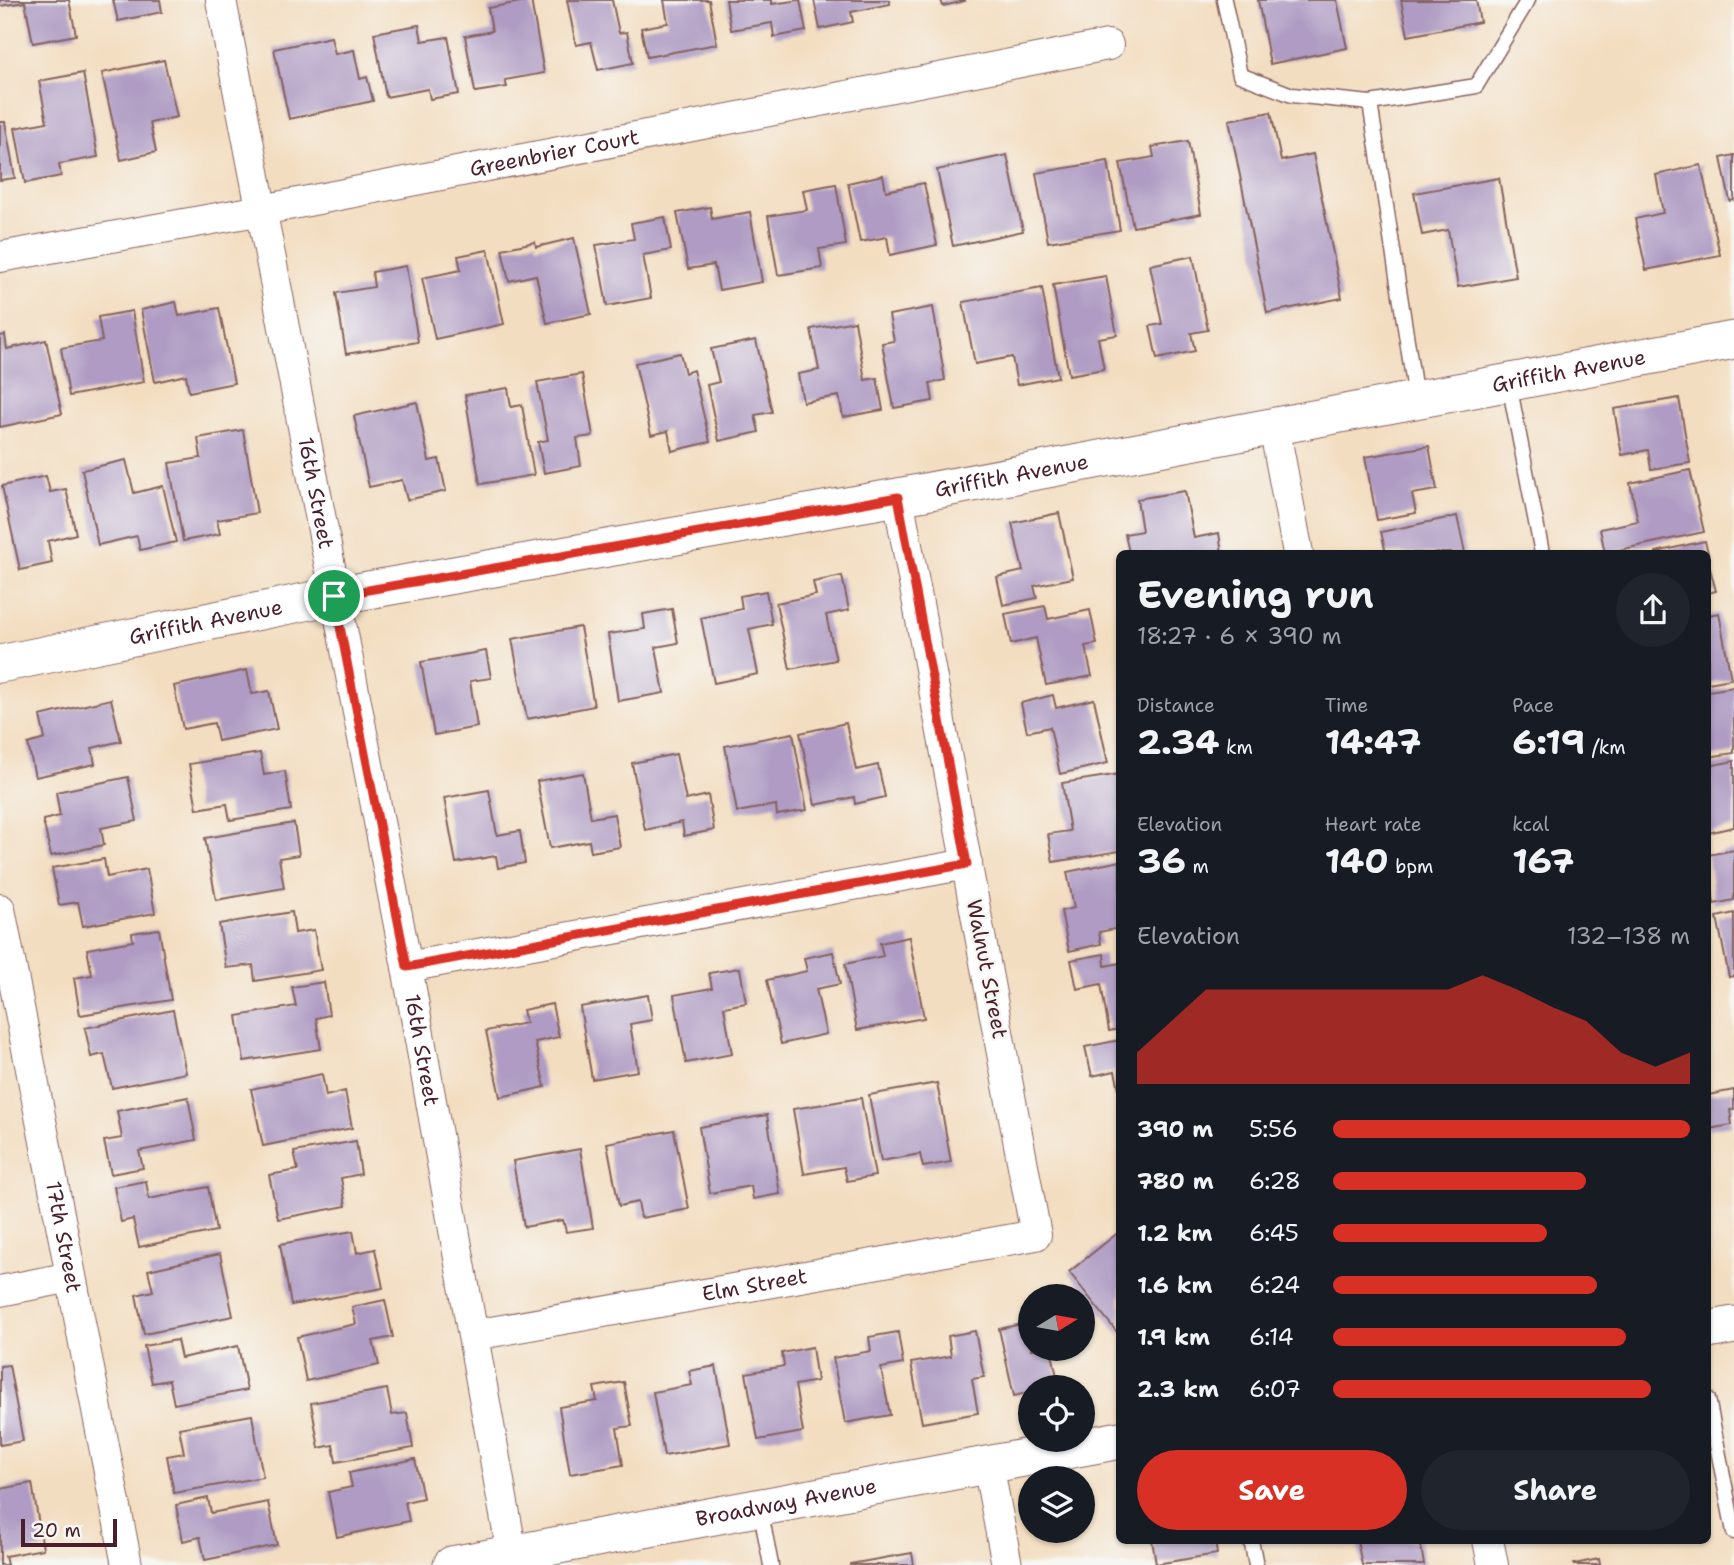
<!DOCTYPE html>
<html lang="en">
<head>
<meta charset="utf-8">
<style>
	body { margin:0; font-family:"Shantell Sans",sans-serif; background:#20242c; color:#f1f3f6; height:100vh; display:flex; flex-direction:column; font-size:26px; white-space:nowrap }
	* { box-sizing:border-box; margin:0 }
	p { font-size:23px; color:#9ea1a6 }
	.icon { flex:none; width:38px; height:38px; fill:none; stroke:currentColor; stroke-width:2; stroke-linecap:round; stroke-linejoin:round }
	.map { position:relative; flex:1; overflow:hidden }
	.drawer { position:absolute; left:1116px; top:550px; width:595px; height:994px; display:flex; flex-direction:column; background:#171b24; border-radius:10px; box-shadow:0 2px 5px #0004 }
	.drawer>* { flex:none }
	.needle { width:46px; rotate:79deg }
	.tools { position:absolute; left:1018px; top:1284px; display:grid; gap:14px }
	.tools a { display:grid; place-items:center; width:77px; height:77px; border-radius:50%; background:#171b24; box-shadow:0 2px 5px #0004; font-size:35px }
	.scale { position:absolute; left:21px; bottom:18px; width:96px; box-sizing:border-box; padding-left:7px; border:4px solid #4a1f2b; border-top:0; font-size:19px; line-height:24px; white-space:nowrap; color:#4a1f2b; -webkit-text-stroke:5px #f6f6f2; paint-order:stroke }
	.pin { position:absolute; display:grid; place-items:center; width:60px; height:60px; color:#fff; margin:-30px; border:4px solid #fff; border-radius:50%; box-shadow:0 2px 7px #0007 }
	.round { display:grid; place-items:center; flex:none; width:74px; height:74px; border-radius:37px; background:#20242c }
	.head { display:flex; align-items:center; justify-content:space-between; height:119px; padding:0 21px }
	h1 { font-size:38px; font-weight:700; line-height:52px }
	.figures { display:grid; grid-template-columns:repeat(3,1fr); gap:10px; height:119px; padding:7px 21px }
	.figures div { display:grid; align-content:center }
	.figures b { font-size:35px; font-weight:700 }
	.figures small { font-size:19px; font-weight:400 }
	.figures p { font-size:19px }
	.chart { height:196px; padding:14px 21px }
	.chart p { display:flex; justify-content:space-between }
	.chart svg { width:100%; height:126px; margin-top:7px; fill:#d93025; opacity:.7 }
	.action { display:flex; gap:14px; margin-top:auto; padding:14px 21px }
	.action a { flex:1; height:80px; border-radius:42px; background:#d93025; color:#fff; font-size:28px; font-weight:700; line-height:80px; text-align:center }
	.action a+a { background:#20242c; color:#f1f3f6 }
	ul { padding:0 21px; list-style:none; font-size:23px }
	li { display:grid; grid-template-columns:112px 84px 1fr; align-items:center; height:52px }
	li i { height:18px; border-radius:9px; background:#d93025 }
	.map>svg:first-child { display:block }
</style>
</head>
<body>
<div class="map">
<svg width="1734" height="1565" viewBox="0 0 1734 1565">
	<rect width="100%" height="100%" fill="#f6f6f2"/>
	<filter id="ink" filterUnits="userSpaceOnUse"><feTurbulence type="fractalNoise" baseFrequency=".0143" numOctaves="2"/><feDisplacementMap in="SourceGraphic" scale="14" xChannelSelector="R" yChannelSelector="G"/><feConvolveMatrix kernelMatrix="1 2 1 2 8 2 1 2 1" color-interpolation-filters="sRGB"/></filter>
	<filter id="wash" filterUnits="userSpaceOnUse"><feTurbulence type="fractalNoise" baseFrequency=".00686" numOctaves="4" result="noise"/><feDisplacementMap in="SourceGraphic" scale="28" xChannelSelector="R" yChannelSelector="G"/><feGaussianBlur stdDeviation="1.57" result="paint"/><feColorMatrix in="noise" values="0 0 0 0 0 0 0 0 0 0 0 0 0 0 0 0 0 1.4 0 .05"/><feComposite in="paint" operator="in"/></filter>
	<g filter="url(#wash)">
		<rect width="100%" height="100%" fill="#f3ddc0"/>
		<g id="blocks">
			<g fill="#af9bc3">
				<polygon points="0,0 69,0 76,35 33,43 25,2 0,6"/>
				<polygon points="113,0 160,0 162,12 118,21"/>
				<polygon points="531,0 544,73 505,80 507,87 475,92 465,36 492,31 488,8"/>
				<polygon points="567,0 612,0 619,33 627,32 633,63 598,70 591,42 576,45"/>
				<polygon points="664,0 709,0 717,44 647,57 641,28 668,23"/>
				<polygon points="726,0 772,0 772,4 800,0 806,31 774,37 772,23 731,30"/>
				<polygon points="814,0 889,0 890,4 851,12 853,22 820,29"/>
				<polygon points="941,0 965,0 965,1 943,6"/>
				<polygon points="1258,0 1337,0 1347,48 1270,64"/>
				<polygon points="1401,0 1476,0 1480,22 1408,36"/>
				<polygon points="419,25 422,41 448,37 459,94 430,99 428,89 386,97 374,33"/>
				<polygon points="331,37 335,54 354,50 360,79 367,77 373,101 289,119 274,49"/>
				<polygon points="164,60 177,117 150,123 156,152 121,160 102,73"/>
				<polygon points="83,73 98,157 59,164 61,176 25,183 15,128 47,122 39,81"/>
				<polygon points="1271,112 1281,161 1313,154 1342,298 1267,313 1229,120"/>
				<polygon points="0,122 5,122 15,178 0,180"/>
				<polygon points="1188,141 1201,214 1133,227 1120,163 1154,157 1152,147"/>
				<polygon points="1007,155 1023,231 953,246 937,170"/>
				<polygon points="1734,155 1734,200 1730,201 1721,158"/>
				<polygon points="1108,161 1120,230 1048,242 1036,173"/>
				<polygon points="1701,165 1720,255 1646,270 1635,219 1663,213 1656,175"/>
				<polygon points="883,175 886,191 924,183 937,245 890,255 887,237 860,242 848,183"/>
				<polygon points="1499,178 1516,277 1458,287 1448,230 1422,235 1414,193"/>
				<polygon points="836,184 846,245 819,249 822,268 778,275 768,216 807,210 803,190"/>
				<polygon points="710,207 712,219 750,212 762,282 719,290 714,265 688,269 677,213"/>
				<polygon points="665,217 671,250 643,255 651,298 607,306 596,245 634,239 631,223"/>
				<polygon points="574,238 591,314 547,323 536,275 509,281 502,249 535,242 536,247"/>
				<polygon points="488,250 504,324 435,339 422,278 461,270 458,256"/>
				<polygon points="1193,256 1208,330 1191,333 1195,351 1157,359 1150,326 1162,324 1150,265"/>
				<polygon points="406,266 418,342 346,354 336,293 374,287 372,272"/>
				<polygon points="1106,276 1117,335 1098,338 1104,369 1069,375 1053,285"/>
				<polygon points="1042,288 1058,377 1017,385 1012,357 975,364 963,302"/>
				<polygon points="176,302 179,316 219,308 234,383 189,392 186,375 155,382 141,310"/>
				<polygon points="933,307 945,380 930,383 933,401 894,408 882,343 894,341 889,315"/>
				<polygon points="132,311 144,382 69,396 61,348 102,341 98,317"/>
				<polygon points="855,321 865,380 877,378 883,410 843,417 839,396 803,402 798,374 819,370 811,329"/>
				<polygon points="5,335 7,349 46,340 62,414 0,427 0,336"/>
				<polygon points="756,340 772,412 755,415 759,432 719,441 707,385 719,382 711,349"/>
				<polygon points="680,353 685,373 693,370 710,442 672,451 668,431 651,435 635,363"/>
				<polygon points="582,374 593,436 577,438 581,466 544,473 538,442 548,440 537,382"/>
				<polygon points="508,388 511,407 522,405 534,475 480,484 465,395"/>
				<polygon points="1679,398 1690,463 1651,469 1648,450 1622,455 1614,409"/>
				<polygon points="417,402 429,461 439,459 446,491 407,500 402,480 369,487 354,416"/>
				<polygon points="243,430 257,513 217,520 220,534 183,541 169,463 201,458 198,438"/>
				<polygon points="1429,446 1437,490 1412,494 1416,513 1377,520 1365,457"/>
				<polygon points="126,460 134,493 163,486 176,542 140,550 137,536 98,545 82,470"/>
				<polygon points="1690,470 1704,532 1605,553 1600,529 1638,521 1630,483"/>
				<polygon points="46,476 50,492 66,489 76,534 48,541 52,563 20,570 2,486"/>
				<polygon points="1185,491 1194,538 1219,533 1222,553 1129,553 1125,534 1142,531 1137,499"/>
				<polygon points="1059,513 1073,578 1034,586 1037,598 1003,605 997,577 1023,571 1012,523"/>
				<polygon points="1457,516 1465,553 1386,553 1381,532"/>
				<polygon points="1705,541 1708,553 1656,553 1656,552"/>
				<polygon points="1708,561 1716,591 1708,593"/>
				<polygon points="842,576 849,610 826,615 836,660 790,669 776,603 816,595 813,582"/>
				<polygon points="766,591 772,624 749,629 758,674 714,683 701,618 742,609 740,596"/>
				<polygon points="1045,606 1048,619 1090,610 1097,644 1085,646 1092,676 1046,685 1036,638 1011,644 1005,614"/>
				<polygon points="672,609 678,643 656,647 664,693 618,701 608,634 645,629 643,614"/>
				<polygon points="1719,613 1731,679 1708,683 1708,615"/>
				<polygon points="580,627 594,706 527,719 512,639"/>
				<polygon points="486,651 491,678 470,681 477,727 434,735 421,662"/>
				<polygon points="247,670 252,694 269,691 277,729 218,741 214,723 183,729 174,686"/>
				<polygon points="1734,687 1734,753 1708,757 1708,691"/>
				<polygon points="1053,695 1056,708 1094,699 1108,763 1060,774 1050,727 1027,732 1021,703"/>
				<polygon points="111,699 121,741 92,748 95,764 35,777 28,744 45,739 40,716"/>
				<polygon points="846,723 856,770 878,765 885,797 855,804 854,797 815,805 800,733"/>
				<polygon points="793,733 807,810 777,815 776,805 737,812 725,746"/>
				<polygon points="260,753 264,775 285,771 291,810 230,820 227,804 197,809 189,764"/>
				<polygon points="676,754 686,800 708,795 714,830 684,836 682,822 645,830 632,763"/>
				<polygon points="1734,761 1734,827 1708,833 1708,786 1711,785 1708,766"/>
				<polygon points="583,773 591,818 614,814 620,847 591,852 589,841 550,848 537,781"/>
				<polygon points="1120,774 1120,851 1053,862 1048,834 1070,831 1062,783"/>
				<polygon points="128,777 137,821 101,828 104,845 51,856 43,820 60,816 56,792"/>
				<polygon points="489,790 497,835 520,831 525,863 498,868 496,856 456,863 444,798"/>
				<polygon points="294,823 299,855 279,858 284,888 216,900 205,838"/>
				<polygon points="1734,850 1734,900 1714,904 1708,855"/>
				<polygon points="104,859 107,877 147,869 155,913 83,926 78,902 59,905 52,868"/>
				<polygon points="1120,861 1120,928 1099,932 1101,944 1069,951 1061,911 1074,908 1067,872"/>
				<polygon points="292,912 295,933 314,930 321,970 255,981 253,965 226,968 219,924"/>
				<polygon points="1734,913 1734,976 1729,977 1717,917"/>
				<polygon points="159,929 171,1000 80,1015 74,978 92,975 87,949 133,941 132,933"/>
				<polygon points="909,937 924,1018 857,1030 845,964 883,956 880,943"/>
				<polygon points="833,952 840,984 816,989 826,1034 781,1044 767,980 807,971 804,958"/>
				<polygon points="1104,954 1105,966 1120,963 1120,1029 1109,1031 1101,984 1077,989 1071,960"/>
				<polygon points="740,968 746,1003 724,1007 732,1054 686,1063 674,995 712,988 709,973"/>
				<polygon points="324,982 329,1015 316,1018 321,1049 244,1061 237,1016 296,1006 292,987"/>
				<polygon points="648,995 652,1020 630,1024 638,1071 592,1079 580,1007"/>
				<polygon points="552,1004 559,1037 535,1042 545,1087 500,1097 486,1031 526,1023 523,1010"/>
				<polygon points="173,1010 186,1073 112,1088 104,1054 91,1057 85,1028"/>
				<polygon points="1120,1040 1120,1089 1119,1089 1115,1071 1092,1076 1085,1047"/>
				<polygon points="322,1074 326,1096 345,1091 352,1128 263,1146 251,1089"/>
				<polygon points="937,1083 951,1162 923,1167 920,1154 881,1161 869,1095"/>
				<polygon points="1734,1090 1734,1109 1730,1110 1732,1125 1708,1129 1708,1095"/>
				<polygon points="188,1097 196,1140 139,1151 143,1168 111,1174 104,1141 122,1138 117,1111"/>
				<polygon points="861,1098 875,1176 847,1181 844,1167 804,1174 793,1109"/>
				<polygon points="767,1115 780,1194 753,1199 751,1186 710,1193 699,1127"/>
				<polygon points="674,1130 689,1209 641,1218 638,1202 619,1206 607,1143"/>
				<polygon points="356,1141 361,1174 341,1178 346,1206 278,1219 269,1175 298,1170 294,1152"/>
				<polygon points="580,1149 593,1228 566,1232 563,1220 524,1227 513,1161"/>
				<polygon points="146,1181 149,1199 208,1187 216,1231 139,1247 133,1219 121,1222 114,1187"/>
				<polygon points="353,1231 357,1253 375,1249 383,1288 291,1305 280,1244"/>
				<polygon points="1120,1231 1120,1336 1069,1272"/>
				<polygon points="220,1254 233,1316 144,1334 136,1295 153,1291 148,1270"/>
				<polygon points="385,1300 393,1337 373,1341 379,1365 306,1381 297,1337 356,1324 352,1307"/>
				<polygon points="1031,1322 1031,1349 1051,1349 1059,1386 1031,1388 1031,1392 1014,1396 999,1329"/>
				<polygon points="975,1331 984,1377 972,1379 978,1413 922,1423 911,1363 951,1356 948,1336"/>
				<polygon points="898,1332 903,1364 881,1368 890,1415 845,1423 833,1358 871,1351 869,1337"/>
				<polygon points="177,1340 181,1358 238,1346 247,1390 174,1404 169,1380 152,1383 144,1346"/>
				<polygon points="812,1347 817,1381 795,1385 803,1432 758,1440 746,1373 784,1366 782,1353"/>
				<polygon points="9,1365 23,1441 0,1445 0,1366"/>
				<polygon points="716,1366 730,1444 664,1456 653,1392 692,1385 689,1371"/>
				<polygon points="624,1382 632,1426 617,1428 623,1465 570,1474 559,1407 597,1401 594,1387"/>
				<polygon points="387,1389 392,1415 407,1413 413,1448 336,1462 333,1445 319,1448 311,1403"/>
				<polygon points="252,1415 263,1477 174,1493 167,1456 184,1453 179,1428"/>
				<polygon points="415,1459 423,1498 405,1502 409,1521 337,1537 328,1492 352,1487 349,1473"/>
				<polygon points="32,1483 43,1549 5,1556 7,1565 0,1565 0,1489"/>
				<polygon points="208,1498 211,1513 268,1502 277,1545 205,1560 200,1537 183,1541 176,1505"/>
				<polygon points="1152,1540 1215,1540 1217,1554 1156,1564"/>
				<polygon points="1357,1540 1420,1540 1424,1565 1362,1565"/>
				<polygon points="912,1553 914,1565 850,1565 850,1564"/>
				<polygon points="1599,1559 1600,1565 1574,1565 1574,1564"/>
			</g>
		</g>
	</g>
	<g filter="url(#ink)">
		<use href="#blocks" fill-opacity="0" stroke="#85625f" stroke-width="2"/>
		<g fill="none" stroke-linecap="round" stroke-linejoin="round">
			<defs>
				<g id="service">
					<polyline points="1224,0 1240,75 1292,95 1370,103 1476,86 1528,0"/>
					<polyline points="1370,103 1416,398"/>
					<polyline points="1509,384 1542,553"/>
					<polyline points="1708,1399 1734,1532"/>
					<polyline points="760,1508 771,1565"/>
					<polyline points="1251,1540 1256,1565"/>
				</g>
				<g id="minor">
					<path id="s1" d="M 221,0 L 407,967 L 514,1565"/>
					<path id="s2" d="M 0,257 L 262,210 L 1108,45"/>
					<polyline points="1274,426 1298,553"/>
					<path id="s3" d="M 0,909 L 127,1565"/>
					<polyline points="407,967 967,864"/>
					<polyline points="0,1291 71,1277"/>
					<path id="s4" d="M 474,1335 L 1036,1235 L 898,497"/>
					<polyline points="988,1464 1007,1565"/>
					<polyline points="1488,1540 1493,1565"/>
				</g>
				<g id="tertiary">
					<path id="s5" d="M 0,664 L 334,596 L 898,497 L 1734,340"/>
					<polyline points="1708,1330 1734,1325"/>
					<path id="s6" d="M 452,1565 L 1120,1440"/>
				</g>
			</defs>
			<use href="#service" stroke="#85625f" stroke-width="17"/>
			<use href="#minor" stroke="#85625f" stroke-width="32"/>
			<use href="#tertiary" stroke="#85625f" stroke-width="39"/>
			<use href="#service" stroke="#fff" stroke-width="14"/>
			<use href="#minor" stroke="#fff" stroke-width="30"/>
			<use href="#tertiary" stroke="#fff" stroke-width="37"/>
		</g>
	</g>
	<g fill="none" stroke-linecap="round" stroke-linejoin="round" filter="url(#ink)">
		<defs>
			<polygon id="route" points="898,497 967,864 407,967 334,596"/>
		</defs>
		<use href="#route" stroke="#fff" stroke-width="14"/>
		<use href="#route" stroke="#d93025" stroke-width="9"/>
	</g>
	<g text-anchor="middle" stroke-width="5" stroke-linejoin="round" paint-order="stroke">
		<g font-size="21" fill="#4a1f2b" stroke="#f6f6f2">
			<text dy="7" stroke="none"><textPath href="#s2" startOffset="564">Greenbrier Court</textPath></text>
			<text dy="7" stroke="none"><textPath href="#s5" startOffset="1596">Griffith Avenue</textPath></text>
			<text dy="7" stroke="none"><textPath href="#s5" startOffset="1029">Griffith Avenue</textPath></text>
			<text dy="7" stroke="none"><textPath href="#s1" startOffset="502">16th Street</textPath></text>
			<text dy="7" stroke="none"><textPath href="#s5" startOffset="210">Griffith Avenue</textPath></text>
			<text transform="translate(987 969) rotate(79)" y="7">Walnut Street</text>
			<text dy="7" stroke="none"><textPath href="#s1" startOffset="1069">16th Street</textPath></text>
			<text dy="7" stroke="none"><textPath href="#s3" startOffset="334">17th Street</textPath></text>
			<text dy="7" stroke="none"><textPath href="#s4" startOffset="285">Elm Street</textPath></text>
			<text dy="7" stroke="none"><textPath href="#s6" startOffset="340">Broadway Avenue</textPath></text>
		</g>
	</g>
</svg>
<div class="tools">
<a><svg class="needle" viewBox="-14 -14 28 28"><path d="M0-13l5 13h-10z" fill="#e53935"/><path d="M0 13l5-13h-10z" fill="#9ea1a6"/></svg></a>
<a><svg class="icon" aria-label="locate" viewBox="0 0 24 24"><circle cx="12" cy="12" r="6"/><path d="M12 2v4M12 18v4M2 12h4M18 12h4"/></svg></a>
<a><svg class="icon" aria-label="layers" viewBox="0 0 24 24"><path d="M12 4l9 5-9 5-9-5zM3 14l9 5 9-5"/></svg></a>
</div>
<div class="scale">20 m</div>
<div class="pin" style="left:334px;top:596px;background:#1e9e55"><svg class="icon" aria-label="arrive" viewBox="0 0 24 24"><path d="M6 21V4h12l-3 4 3 4H6"/></svg></div>
<section class="drawer">
<div class="head"><div><h1>Evening run</h1><p>18:27 · 6 × 390 m</p></div><a class="round"><svg class="icon" aria-label="share" viewBox="0 0 24 24"><path d="M12 15V3M7 8l5-5 5 5M5 13v7h14v-7"/></svg></a></div>
<div class="figures">
<div><p>Distance</p><b>2.34<small> km</small></b></div>
<div><p>Time</p><b>14:47</b></div>
<div><p>Pace</p><b>6:19<small> /km</small></b></div>
</div>
<div class="figures">
<div><p>Elevation</p><b>36<small> m</small></b></div>
<div><p>Heart rate</p><b>140<small> bpm</small></b></div>
<div><p>kcal</p><b>167</b></div>
</div>
<div class="chart"><p><span>Elevation</span>132–138 m</p>
<svg viewBox="0 0 160 44" preserveAspectRatio="none"><path d="M0 44V33L10 22L20 11L30 11L40 11L50 11L60 11L70 11L80 11L90 11L100 6L110 11L120 17L130 22L140 33L150 38L160 33V44z"/></svg>
</div>
<ul>
<li><b>390 m</b>5:56<i style="width:100%"></i></li>
<li><b>780 m</b>6:28<i style="width:71%"></i></li>
<li><b>1.2 km</b>6:45<i style="width:60%"></i></li>
<li><b>1.6 km</b>6:24<i style="width:74%"></i></li>
<li><b>1.9 km</b>6:14<i style="width:82%"></i></li>
<li><b>2.3 km</b>6:07<i style="width:89%"></i></li>
</ul>
<div class="action"><a>Save</a><a>Share</a></div>
</section>
</div>
</body>
</html>
